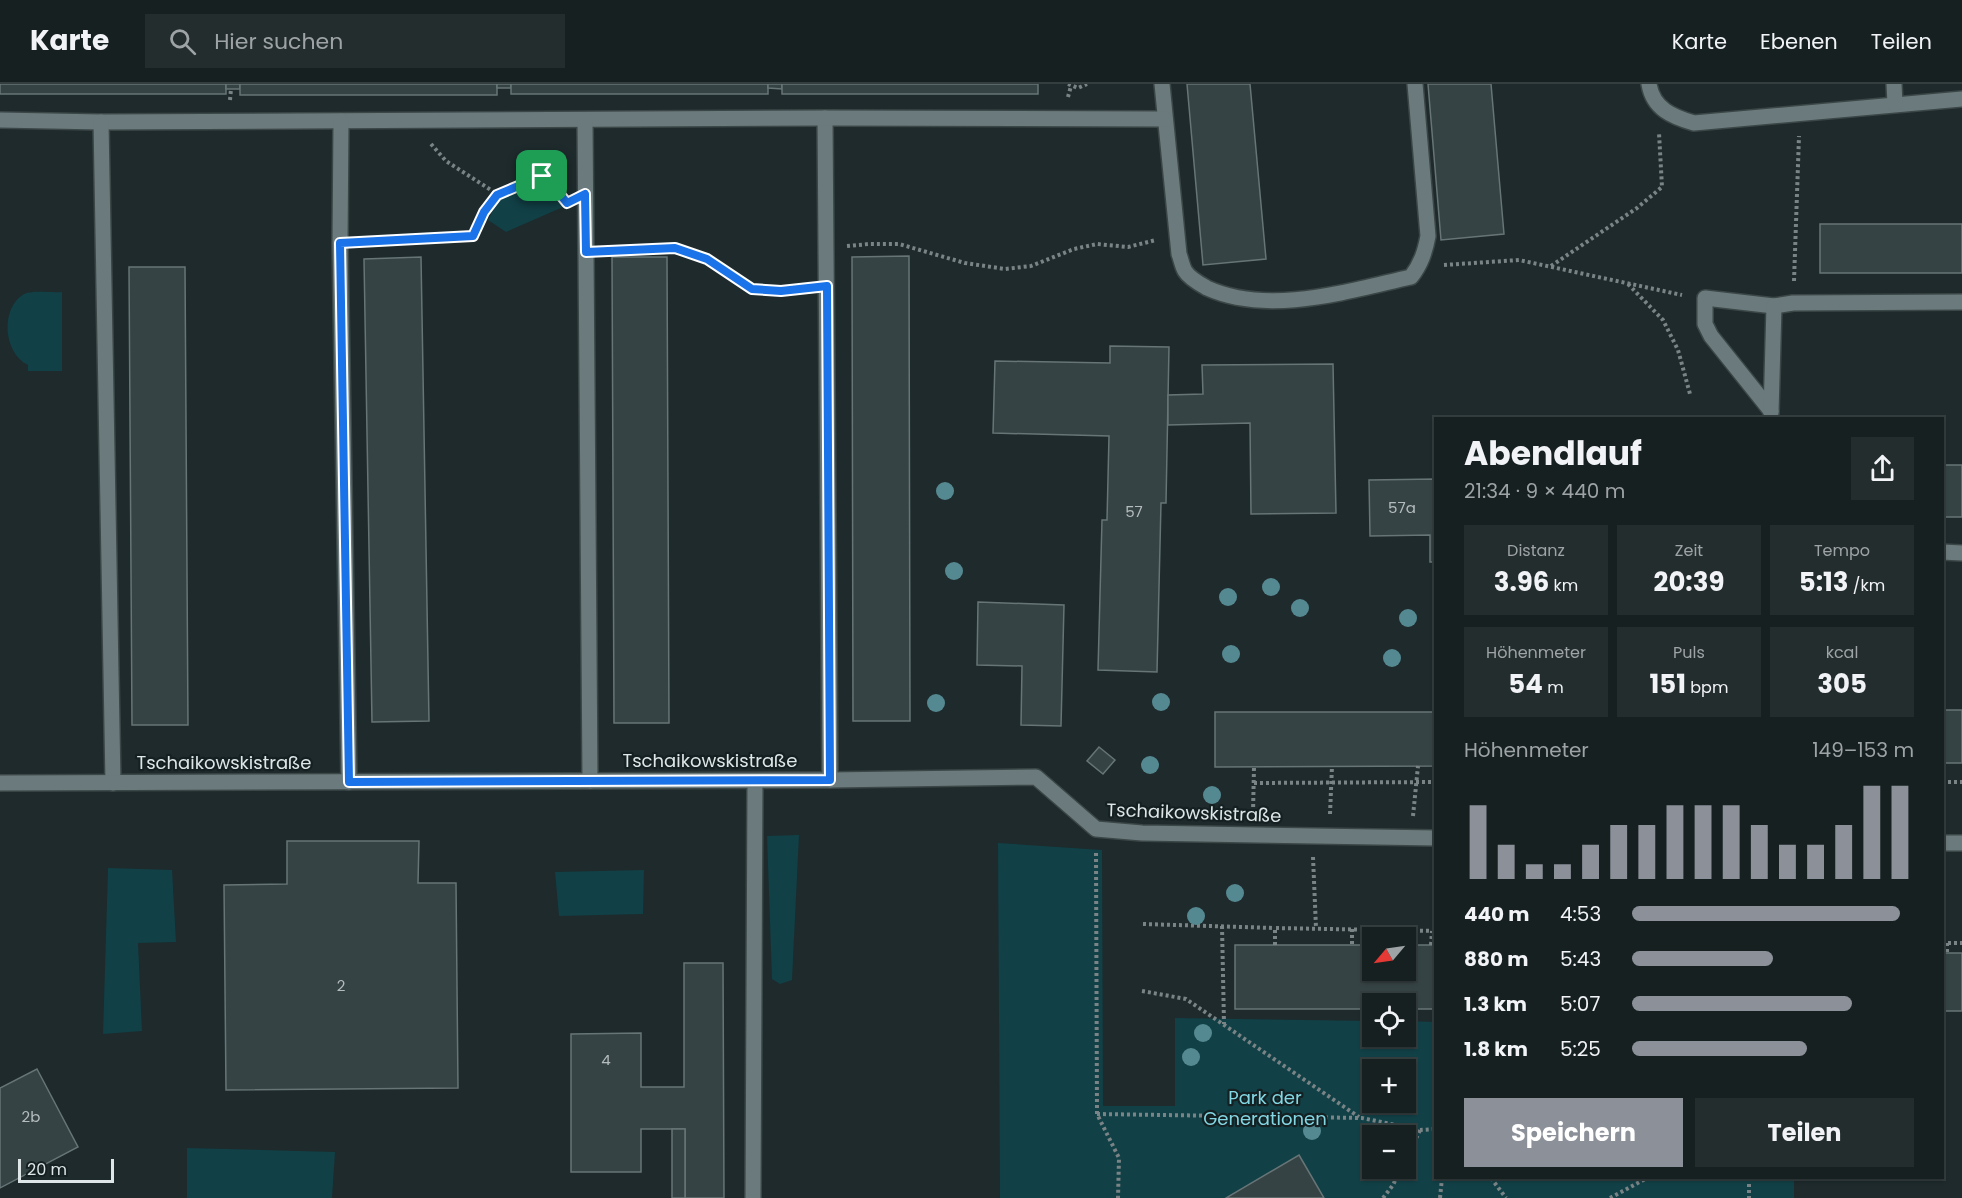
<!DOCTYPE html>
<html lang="de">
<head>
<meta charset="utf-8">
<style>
	body { margin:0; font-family:Poppins,sans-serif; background:#232d2e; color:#f1f3f6; height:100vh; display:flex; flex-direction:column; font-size:22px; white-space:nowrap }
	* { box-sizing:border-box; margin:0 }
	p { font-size:20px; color:#9ea3a5 }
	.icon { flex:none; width:33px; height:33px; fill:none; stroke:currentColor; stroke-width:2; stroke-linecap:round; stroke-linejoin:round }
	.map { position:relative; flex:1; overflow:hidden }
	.details { position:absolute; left:1434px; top:333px; width:510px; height:762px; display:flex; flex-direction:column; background:#162021; border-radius:0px; box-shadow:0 2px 4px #0004,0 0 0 2px #353e3f }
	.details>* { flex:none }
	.needle { width:39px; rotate:241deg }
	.tools { position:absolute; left:1362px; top:843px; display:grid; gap:12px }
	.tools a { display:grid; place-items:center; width:54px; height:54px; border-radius:0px; background:#162021; box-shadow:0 2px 4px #0004,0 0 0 2px #353e3f; font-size:30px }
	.scale { position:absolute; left:18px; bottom:15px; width:96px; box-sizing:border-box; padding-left:6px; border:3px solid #dee6e7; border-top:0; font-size:16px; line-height:21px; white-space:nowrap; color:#dee6e7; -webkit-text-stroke:4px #152022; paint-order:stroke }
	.pin { position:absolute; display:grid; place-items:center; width:51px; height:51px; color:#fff; margin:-26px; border-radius:12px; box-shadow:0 3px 9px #0006 }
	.round { display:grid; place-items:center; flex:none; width:63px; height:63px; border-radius:0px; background:#232d2e }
	.summary { display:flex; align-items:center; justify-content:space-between; height:102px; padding:0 30px }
	h1 { font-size:33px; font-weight:700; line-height:45px }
	.stats { display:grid; grid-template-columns:repeat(3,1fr); gap:9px; height:102px; padding:6px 30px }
	.stats div { display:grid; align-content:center; border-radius:0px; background:#232d2e; text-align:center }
	.stats b { font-size:26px; font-weight:700 }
	.stats small { font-size:16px; font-weight:400 }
	.stats p { font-size:16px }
	.chart { height:168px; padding:12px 30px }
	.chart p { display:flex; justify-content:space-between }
	.chart svg { width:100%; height:108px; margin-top:6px; stroke:#8c9099; stroke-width:6 }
	.button { display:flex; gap:12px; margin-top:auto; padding:12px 30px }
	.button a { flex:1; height:69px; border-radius:0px; background:#8c9099; color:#fff; font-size:24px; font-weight:700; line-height:69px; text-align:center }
	.button a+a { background:#232d2e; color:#f1f3f6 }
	ul { padding:0 30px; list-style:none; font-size:20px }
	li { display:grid; grid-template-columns:96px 72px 1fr; align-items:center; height:45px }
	li i { height:15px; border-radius:8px; background:#8c9099 }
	header { display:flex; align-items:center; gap:36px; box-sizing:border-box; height:84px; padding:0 30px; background:#162021; border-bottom:2px solid #353e3f }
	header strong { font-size:28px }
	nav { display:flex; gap:33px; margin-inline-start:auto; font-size:21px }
	.search { width:420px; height:54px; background:#232d2e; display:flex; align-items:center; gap:15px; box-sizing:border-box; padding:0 21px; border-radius:0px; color:#9ea3a5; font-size:22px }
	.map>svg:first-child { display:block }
</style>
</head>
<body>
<header>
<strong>Karte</strong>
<div class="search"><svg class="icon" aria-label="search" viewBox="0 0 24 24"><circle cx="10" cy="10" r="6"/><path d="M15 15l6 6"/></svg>Hier suchen</div>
<nav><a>Karte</a><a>Ebenen</a><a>Teilen</a></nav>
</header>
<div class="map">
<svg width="1962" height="1114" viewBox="0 0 1962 1114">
	<rect width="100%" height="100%" fill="#1e2a2c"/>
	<g fill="#114046" fill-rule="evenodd">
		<polygon points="542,98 563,123 506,148 488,136 499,115"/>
		<path d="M 62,208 L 62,287 L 28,287 L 28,281 C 3,269 0,224 24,210 C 34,206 51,209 62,208 Z"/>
		<polygon points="799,751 792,896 780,900 772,895 767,752"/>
		<path d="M 998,759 L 1102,766 L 1103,1022 L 1175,1022 L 1175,934 L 1372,937 L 1372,952 L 1406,952 L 1406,937 L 1435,938 L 1436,1094 L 1794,1094 L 1794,1114 L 1000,1114 ZM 1372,986 L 1406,986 L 1406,1018 L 1372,1018 ZM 1372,1052 L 1406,1052 L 1406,1084 L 1372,1084 Z"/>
		<polygon points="108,784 172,786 176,858 138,859 142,947 103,950"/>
		<polygon points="644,786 643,830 559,832 555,788"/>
		<polygon points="187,1064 335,1068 332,1114 187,1114"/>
	</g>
	<g fill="#364345" stroke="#677577" stroke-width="1.5">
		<rect x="0" y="0" width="226" height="10"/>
		<rect x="226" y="0" width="14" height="5"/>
		<rect x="240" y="0" width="257" height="11"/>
		<rect x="497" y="0" width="14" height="4"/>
		<rect x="511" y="0" width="257" height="10"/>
		<polygon points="768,0 782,0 782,5 768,4"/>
		<rect x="782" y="0" width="256" height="10"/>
		<polygon points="1187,0 1250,0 1266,175 1203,181"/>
		<polygon points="1428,0 1491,0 1504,150 1441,156"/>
		<rect x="1820" y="140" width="142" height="49"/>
		<polygon points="909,172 910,637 853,637 852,173"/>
		<polygon points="421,173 429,637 372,638 364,175"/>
		<polygon points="612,173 667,173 669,639 614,639"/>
		<polygon points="129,183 185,183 188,641 132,641"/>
		<polygon points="1110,262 1169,263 1166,419 1161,419 1157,588 1098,586 1102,436 1107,436 1109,352 993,349 995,277 1110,279"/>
		<polygon points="1333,280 1336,429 1251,430 1250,339 1168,341 1168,311 1203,310 1202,281"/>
		<rect x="1942" y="381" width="20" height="52"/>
		<polygon points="1436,395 1436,478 1430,478 1430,451 1370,452 1369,396"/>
		<polygon points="978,518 1064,521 1061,642 1021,641 1022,582 977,581"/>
		<rect x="1942" y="626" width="20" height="53"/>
		<polygon points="1215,628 1436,628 1436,682 1215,683"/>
		<polygon points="1099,663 1115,676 1103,690 1087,677"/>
		<polygon points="287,757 419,757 418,799 456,799 458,1004 226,1006 224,801 287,800"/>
		<polygon points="1235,861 1372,861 1372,886 1406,886 1406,861 1436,861 1436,925 1406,925 1406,920 1372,920 1372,925 1235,925"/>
		<rect x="1942" y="869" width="20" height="58"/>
		<polygon points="684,879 723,879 724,1114 685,1114 685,1045 641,1045 641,1088 571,1088 571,950 641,949 641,1003 684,1003"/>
		<polygon points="37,985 78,1063 0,1104 0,1004"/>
		<rect x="672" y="1045" width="13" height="69"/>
		<polygon points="1299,1071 1324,1114 1226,1114"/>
	</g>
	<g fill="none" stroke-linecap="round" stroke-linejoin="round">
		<defs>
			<g id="minor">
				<path d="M 1162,0 L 1179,170 C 1181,175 1182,182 1185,187 C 1189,194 1200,200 1207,204 C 1269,232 1348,207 1411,193 C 1421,180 1425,168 1428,152 L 1415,0"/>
				<path d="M 1649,0 C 1653,25 1673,33 1694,39 L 1962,15"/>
				<polyline points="1894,0 1895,20"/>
				<polyline points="825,34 830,696"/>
				<polyline points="0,36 101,38 825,34 1165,35"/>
				<polyline points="585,36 590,697"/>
				<polyline points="341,37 340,159 349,698"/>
				<polyline points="101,38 113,699"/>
				<polyline points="1771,327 1711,252 1705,240 1705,214 1774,222 1793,219 1962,218"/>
				<polyline points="1771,329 1774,222"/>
				<polyline points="1942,468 1962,469"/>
				<polyline points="0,699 830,696 1036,693 1096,745 1142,749 1436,754"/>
				<polyline points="1942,759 1962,759"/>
				<polyline points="753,1114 755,697"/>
			</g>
		</defs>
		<use href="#minor" stroke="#3b4647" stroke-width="18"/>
		<g stroke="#7a8486" stroke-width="4" stroke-dasharray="3 3" stroke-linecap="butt">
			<polyline points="1068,0 1078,4 1087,0"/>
			<polyline points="1068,13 1071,2"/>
			<polyline points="230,16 231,5"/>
			<polyline points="431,60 446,77 497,110 541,92 550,98 562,112"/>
			<polyline points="363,157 473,151 484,128 497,110"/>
			<polyline points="847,162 869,160 899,160 965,179 1005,185 1031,182 1074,165 1097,160 1128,163 1156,156"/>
			<polyline points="607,167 675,164 707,175 752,205 781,207 804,205"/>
			<polyline points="1444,181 1519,176 1682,211"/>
			<polyline points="1551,182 1637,124 1662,103 1659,49"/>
			<polyline points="1794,197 1799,52"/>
			<polyline points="1628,200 1663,236 1678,266 1690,310"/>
			<polyline points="1942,698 1962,698"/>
			<polyline points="1254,699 1436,698"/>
			<polyline points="1253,729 1254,683"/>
			<polyline points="1330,730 1332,682"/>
			<polyline points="1413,732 1418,682"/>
			<polyline points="1096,769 1097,1030 1119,1074 1118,1114"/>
			<polyline points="1313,773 1316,844"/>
			<polyline points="1143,840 1275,844"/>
			<polyline points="1222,842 1224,940"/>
			<polyline points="1352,845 1352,861"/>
			<polyline points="1942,859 1962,859"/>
			<polyline points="1947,859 1947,869"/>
			<polyline points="1275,861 1275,844 1436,847"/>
			<polyline points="1431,861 1432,847"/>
			<polyline points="1142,907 1186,915 1359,1033"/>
			<polyline points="1097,1030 1362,1034 1420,1046 1436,1045"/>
			<polyline points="1406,1076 1420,1046"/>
			<polyline points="1491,1094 1506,1114"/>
			<polyline points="1749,1094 1749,1114"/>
			<polyline points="1383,1114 1393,1101 1401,1084"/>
			<polyline points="1440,1114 1442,1094"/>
			<polyline points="1610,1114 1647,1094"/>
		</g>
		<use href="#minor" stroke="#6b7a7c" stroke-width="15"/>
	</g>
	<g fill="#558991">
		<circle cx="945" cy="407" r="9"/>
		<circle cx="954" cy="487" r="9"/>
		<circle cx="1271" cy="503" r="9"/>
		<circle cx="1228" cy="513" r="9"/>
		<circle cx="1300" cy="524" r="9"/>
		<circle cx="1408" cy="534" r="9"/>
		<circle cx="1231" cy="570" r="9"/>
		<circle cx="1392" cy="574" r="9"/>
		<circle cx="1161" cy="618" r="9"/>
		<circle cx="936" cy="619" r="9"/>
		<circle cx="1150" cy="681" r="9"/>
		<circle cx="1212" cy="711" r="9"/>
		<circle cx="1235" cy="809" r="9"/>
		<circle cx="1196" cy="832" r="9"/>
		<circle cx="1203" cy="949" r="9"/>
		<circle cx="1191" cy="973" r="9"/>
		<circle cx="1312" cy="1047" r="9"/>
	</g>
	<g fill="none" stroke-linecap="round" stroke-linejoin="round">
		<defs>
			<polygon id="route" points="542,92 550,98 567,119 585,110 586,168 675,164 707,175 752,205 781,207 827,202 830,696 349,698 340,159 473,152 484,128 497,111"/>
		</defs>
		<use href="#route" stroke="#fff" stroke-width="12"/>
		<use href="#route" stroke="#1a73e8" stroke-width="8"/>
	</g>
	<g text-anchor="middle" stroke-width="4.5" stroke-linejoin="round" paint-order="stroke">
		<g font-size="15" fill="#b4bdbe">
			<text x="1402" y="429">57a</text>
			<text x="1134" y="433">57</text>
			<text x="341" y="907">2</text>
			<text x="606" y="981">4</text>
			<text x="31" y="1038">2b</text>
		</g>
		<g font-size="18" fill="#dee6e7" stroke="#152022">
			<text x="710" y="683">Tschaikowskistraße</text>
			<text x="224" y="685">Tschaikowskistraße</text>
			<text transform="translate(1194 729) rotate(2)" y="6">Tschaikowskistraße</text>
		</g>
		<g font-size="18" fill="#82d7e3" stroke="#152022">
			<text x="1265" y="1020">Park der<tspan x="1265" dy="21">Generationen</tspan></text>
		</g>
	</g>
</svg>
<div class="tools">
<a><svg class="needle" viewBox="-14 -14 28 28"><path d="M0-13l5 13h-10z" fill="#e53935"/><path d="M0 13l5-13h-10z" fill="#9ea3a5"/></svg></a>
<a><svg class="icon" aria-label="locate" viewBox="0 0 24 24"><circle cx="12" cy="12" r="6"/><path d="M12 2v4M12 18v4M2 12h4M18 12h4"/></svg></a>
<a>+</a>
<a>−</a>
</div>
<div class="scale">20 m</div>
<div class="pin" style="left:542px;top:92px;background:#1e9e55"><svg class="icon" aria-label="arrive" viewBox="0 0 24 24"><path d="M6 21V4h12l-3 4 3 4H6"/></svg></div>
<section class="details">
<div class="summary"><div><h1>Abendlauf</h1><p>21:34 · 9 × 440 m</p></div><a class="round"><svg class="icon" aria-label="share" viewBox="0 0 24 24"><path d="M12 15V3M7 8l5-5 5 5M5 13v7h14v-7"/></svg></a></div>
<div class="stats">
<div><p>Distanz</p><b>3.96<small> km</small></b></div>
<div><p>Zeit</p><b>20:39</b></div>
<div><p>Tempo</p><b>5:13<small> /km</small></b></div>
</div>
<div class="stats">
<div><p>Höhenmeter</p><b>54<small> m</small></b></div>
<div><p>Puls</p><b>151<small> bpm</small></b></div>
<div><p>kcal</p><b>305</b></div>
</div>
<div class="chart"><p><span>Höhenmeter</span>149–153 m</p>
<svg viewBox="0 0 160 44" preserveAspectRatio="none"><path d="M5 44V14M15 44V30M25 44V38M35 44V38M45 44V30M55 44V22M65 44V22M75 44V14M85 44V14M95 44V14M105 44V22M115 44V30M125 44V30M135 44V22M145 44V6M155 44V6"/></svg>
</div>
<ul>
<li><b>440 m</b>4:53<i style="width:95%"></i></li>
<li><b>880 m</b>5:43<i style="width:50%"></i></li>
<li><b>1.3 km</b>5:07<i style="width:78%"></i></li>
<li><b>1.8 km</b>5:25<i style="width:62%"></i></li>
</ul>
<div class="button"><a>Speichern</a><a>Teilen</a></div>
</section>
</div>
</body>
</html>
